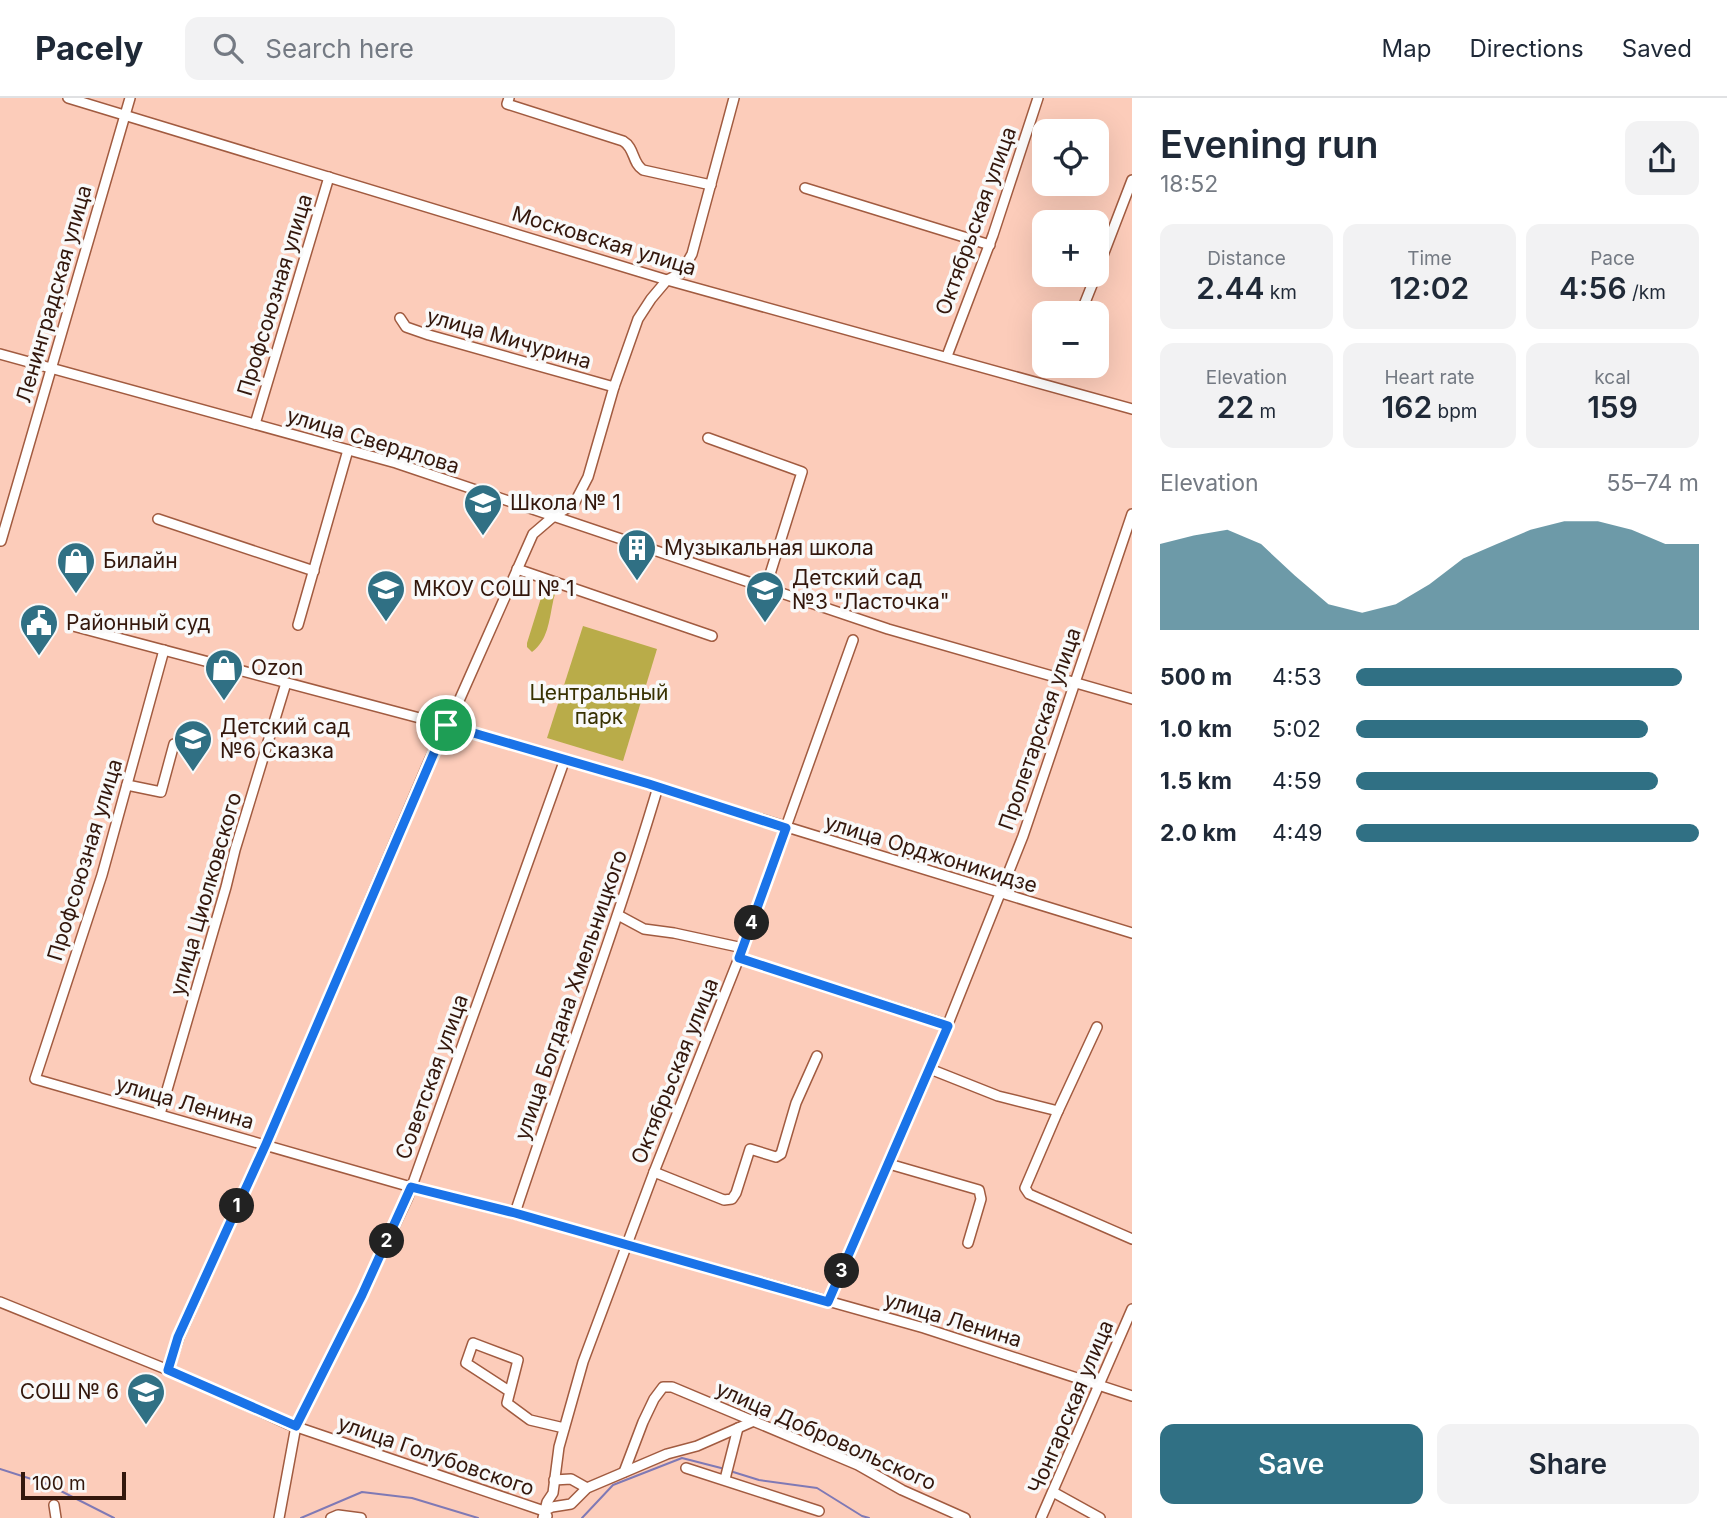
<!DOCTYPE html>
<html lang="en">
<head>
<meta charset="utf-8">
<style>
	body { margin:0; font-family:Inter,sans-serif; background:#f2f2f3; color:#1f2937; height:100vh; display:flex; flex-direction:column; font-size:26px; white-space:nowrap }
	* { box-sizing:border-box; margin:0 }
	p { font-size:23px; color:#747a83 }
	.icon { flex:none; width:38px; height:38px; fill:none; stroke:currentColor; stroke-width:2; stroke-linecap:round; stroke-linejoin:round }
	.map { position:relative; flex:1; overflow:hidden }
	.sheet { display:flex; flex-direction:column; background:#fff; width:595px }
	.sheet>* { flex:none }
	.tools { position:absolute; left:1032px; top:21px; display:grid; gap:14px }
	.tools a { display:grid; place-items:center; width:77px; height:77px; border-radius:14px; background:#fff; box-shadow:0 7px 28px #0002; font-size:35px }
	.scale { position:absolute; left:21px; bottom:18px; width:105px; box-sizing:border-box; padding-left:7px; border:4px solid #33170c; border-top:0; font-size:19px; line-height:24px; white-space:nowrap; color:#33170c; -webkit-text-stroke:5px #f9f9f9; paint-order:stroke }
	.pin { position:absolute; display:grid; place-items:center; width:60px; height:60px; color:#fff; margin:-30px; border:4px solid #fff; border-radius:50%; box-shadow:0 2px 7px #0007 }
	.km { position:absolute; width:35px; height:35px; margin:-18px; border-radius:50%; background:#222; color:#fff; font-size:19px; line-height:35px; text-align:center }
	.round { display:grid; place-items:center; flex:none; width:74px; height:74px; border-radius:14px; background:#f2f2f3 }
	.overview { display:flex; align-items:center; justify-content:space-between; height:119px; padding:0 28px }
	h1 { font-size:38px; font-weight:600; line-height:52px }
	.figures { display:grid; grid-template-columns:repeat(3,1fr); gap:10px; height:119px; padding:7px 28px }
	.figures div { display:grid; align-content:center; border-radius:14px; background:#f2f2f3; text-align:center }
	.figures b { font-size:30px; font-weight:600 }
	.figures small { font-size:19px; font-weight:400 }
	.figures p { font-size:19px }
	.chart { height:196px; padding:14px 28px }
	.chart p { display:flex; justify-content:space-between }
	.chart svg { width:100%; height:126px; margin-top:7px; fill:#307084; opacity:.7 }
	.primary-button { display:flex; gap:14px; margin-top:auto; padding:14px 28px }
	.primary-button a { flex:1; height:80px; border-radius:14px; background:#307084; color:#fff; font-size:28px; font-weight:600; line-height:80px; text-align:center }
	.primary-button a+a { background:#f2f2f3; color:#1f2937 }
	ul { padding:0 28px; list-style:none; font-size:23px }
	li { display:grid; grid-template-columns:112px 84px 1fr; align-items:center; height:52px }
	li i { height:18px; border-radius:9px; background:#307084 }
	header { display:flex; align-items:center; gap:42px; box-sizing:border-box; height:98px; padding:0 35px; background:#fff; border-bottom:2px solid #e0e1e3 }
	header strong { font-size:33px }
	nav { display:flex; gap:38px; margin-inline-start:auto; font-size:24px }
	.search { width:490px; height:63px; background:#f2f2f3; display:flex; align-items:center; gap:18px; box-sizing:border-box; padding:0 24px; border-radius:14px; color:#747a83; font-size:26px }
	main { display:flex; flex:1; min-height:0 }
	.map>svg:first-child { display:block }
</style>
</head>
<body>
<header>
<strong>Pacely</strong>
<div class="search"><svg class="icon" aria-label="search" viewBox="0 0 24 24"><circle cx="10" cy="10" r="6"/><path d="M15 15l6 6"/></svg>Search here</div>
<nav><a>Map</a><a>Directions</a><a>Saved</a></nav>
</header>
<main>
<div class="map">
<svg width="1132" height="1420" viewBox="0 0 1132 1420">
	<rect width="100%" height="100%" fill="#fcccba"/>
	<g fill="#b9ac49">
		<path d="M 546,484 L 556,487 C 557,494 554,497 553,504 C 549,523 548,542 532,554 L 527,549 L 527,545 Z"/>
		<polygon points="583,528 657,551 623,663 547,640"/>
	</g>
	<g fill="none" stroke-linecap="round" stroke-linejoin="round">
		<g stroke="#7f79b5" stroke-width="2">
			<polyline points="0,1371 47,1386 114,1420"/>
			<polyline points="730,1373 759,1382 817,1390 862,1418 869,1420"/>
			<polyline points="301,1420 362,1394 412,1400 478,1420"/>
			<polyline points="582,1420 613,1387 682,1360 725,1371"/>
		</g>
		<defs>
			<g id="minor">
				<polyline points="68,0 667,182 1132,311"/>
				<path d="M 509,0 L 507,6 L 623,43 C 635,50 632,65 643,72 L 711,87"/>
				<polyline points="805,90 990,147"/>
				<polyline points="1097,173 1132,82"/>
				<polyline points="1082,212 1096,177"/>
				<polyline points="400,220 406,229 429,237 614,289"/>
				<polyline points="0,256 396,365 888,531 1132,601"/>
				<polyline points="947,258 993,137 1038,0"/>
				<polyline points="255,326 329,79"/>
				<polyline points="708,340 802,374 766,489"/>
				<polyline points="158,421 314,473"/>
				<polyline points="1,443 130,0"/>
				<polyline points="517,471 712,538"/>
				<polyline points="298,527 348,352"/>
				<polyline points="73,528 446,627 598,671 1132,835"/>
				<polyline points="164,552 102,777 35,981 411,1089 528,1119 924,1230 1132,1298"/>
				<polyline points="127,687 161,694 174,646"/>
				<polyline points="618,817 644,831 674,835 743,850"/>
				<polyline points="739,860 948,927"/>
				<polyline points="1097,929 1058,1013 1025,1090 1029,1096 1132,1141"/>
				<polyline points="930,971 998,998 1058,1013"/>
				<polyline points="160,1016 226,789 235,752 286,585"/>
				<polyline points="889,1066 979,1092 981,1101 968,1145"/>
				<polyline points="654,1074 724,1102 732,1101 736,1095 750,1051 776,1059 781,1056 796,1005 817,958"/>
				<path d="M 515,1115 C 562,973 615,833 658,689"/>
				<polyline points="0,1204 183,1278 288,1326 544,1413 547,1418"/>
				<polyline points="828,1204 930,971 1023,738 1132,416"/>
				<polyline points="168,1272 179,1239 266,1046 430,661 454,614 533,436 554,418 574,406 588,379 614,289 638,221 651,201 667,182 681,175 692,156 734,0"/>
				<polyline points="509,1293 466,1265 473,1245 518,1262 507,1305 530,1322 564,1330"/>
				<polyline points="686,1370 819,1413"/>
				<polyline points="624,1374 643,1324 654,1301 663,1289 672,1289 858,1367 902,1392 965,1420"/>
				<polyline points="725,1381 738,1330"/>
				<polyline points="554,1382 571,1381 587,1390"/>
				<polyline points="1053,1394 1100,1420"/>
				<polyline points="54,1407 56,1420"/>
				<polyline points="544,1413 552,1409 571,1406 587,1390 667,1356 697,1348 754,1323"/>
				<polyline points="279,1420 296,1328 362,1197 408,1099 565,661"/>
				<polyline points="331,1420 338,1417 361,1420"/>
				<polyline points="543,1420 547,1404 553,1395 559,1349 583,1264 654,1074 739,860 853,542"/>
				<polyline points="1041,1420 1132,1211"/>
			</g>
		</defs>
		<use href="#minor" stroke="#a15b40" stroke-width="12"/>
		<use href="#minor" stroke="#fff" stroke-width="9"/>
	</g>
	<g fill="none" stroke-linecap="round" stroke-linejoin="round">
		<defs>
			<polygon id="route" points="446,627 649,686 786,730 739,860 948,928 828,1204 515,1115 411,1089 362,1197 296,1328 168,1272 178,1239 266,1046"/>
		</defs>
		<use href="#route" stroke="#fff" stroke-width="14"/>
		<use href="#route" stroke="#1a73e8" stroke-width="9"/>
	</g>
	<defs>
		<symbol id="school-pin" viewBox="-11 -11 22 30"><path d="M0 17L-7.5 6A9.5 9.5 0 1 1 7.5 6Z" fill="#307084" stroke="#f9f9f9"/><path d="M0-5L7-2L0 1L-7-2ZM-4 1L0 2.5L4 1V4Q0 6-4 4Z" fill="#fff"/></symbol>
		<symbol id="building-pin" viewBox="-11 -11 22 30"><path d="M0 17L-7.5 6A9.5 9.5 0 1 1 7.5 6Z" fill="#307084" stroke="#f9f9f9"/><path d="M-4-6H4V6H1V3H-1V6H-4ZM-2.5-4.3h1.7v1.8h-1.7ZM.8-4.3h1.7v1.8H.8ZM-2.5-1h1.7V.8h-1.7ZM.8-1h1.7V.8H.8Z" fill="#fff"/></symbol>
		<symbol id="shop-pin" viewBox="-11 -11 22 30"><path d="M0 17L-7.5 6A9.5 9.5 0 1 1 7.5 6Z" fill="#307084" stroke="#f9f9f9"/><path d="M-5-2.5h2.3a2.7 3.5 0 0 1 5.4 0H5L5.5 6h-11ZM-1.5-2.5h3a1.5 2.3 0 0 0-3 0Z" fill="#fff"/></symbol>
		<symbol id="civic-pin" viewBox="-11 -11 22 30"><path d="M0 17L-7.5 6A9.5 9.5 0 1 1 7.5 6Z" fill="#307084" stroke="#f9f9f9"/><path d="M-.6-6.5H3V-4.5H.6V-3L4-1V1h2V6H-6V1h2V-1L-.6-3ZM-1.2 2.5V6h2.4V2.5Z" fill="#fff"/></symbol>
	</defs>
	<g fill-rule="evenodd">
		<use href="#school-pin" x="461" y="383" width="44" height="60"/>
		<use href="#building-pin" x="615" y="428" width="44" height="60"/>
		<use href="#shop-pin" x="54" y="441" width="44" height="60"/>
		<use href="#school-pin" x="364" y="469" width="44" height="60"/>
		<use href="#school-pin" x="743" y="470" width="44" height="60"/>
		<use href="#civic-pin" x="17" y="503" width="44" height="60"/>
		<use href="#shop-pin" x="202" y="548" width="44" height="60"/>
		<use href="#school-pin" x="171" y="619" width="44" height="60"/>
		<use href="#school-pin" x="124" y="1272" width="44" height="60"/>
	</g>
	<g text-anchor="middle" stroke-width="7" stroke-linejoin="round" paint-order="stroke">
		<g font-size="21" fill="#33170c" stroke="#f9f9f9">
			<text transform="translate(976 123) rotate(-70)" y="7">Октябрьская улица</text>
			<text transform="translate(604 143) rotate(17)" y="7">Московская улица</text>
			<text transform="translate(54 196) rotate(-74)" y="7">Ленинградская улица</text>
			<text transform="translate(275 197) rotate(-73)" y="7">Профсоюзная улица</text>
			<text transform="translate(509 241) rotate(16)" y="7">улица Мичурина</text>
			<text transform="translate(373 343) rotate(17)" y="7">улица Свердлова</text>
			<text transform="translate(1040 631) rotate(-71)" y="7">Пролетарская улица</text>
			<text transform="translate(931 756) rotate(17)" y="7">улица Орджоникидзе</text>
			<text transform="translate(85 762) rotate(-73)" y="7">Профсоюзная улица</text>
			<text transform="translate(206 796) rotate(-74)" y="7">улица Циолковского</text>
			<text transform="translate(571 897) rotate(-71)" y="7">улица Богдана Хмельницкого</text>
			<text transform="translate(675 973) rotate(-68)" y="7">Октябрьская улица</text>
			<text transform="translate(432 979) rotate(-70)" y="7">Советская улица</text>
			<text transform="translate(185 1005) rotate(16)" y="7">улица Ленина</text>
			<text transform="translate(953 1222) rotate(17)" y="7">улица Ленина</text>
			<text transform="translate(1071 1309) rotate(-67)" y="7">Чонгарская улица</text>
			<text transform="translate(826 1338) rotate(24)" y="7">улица Добровольского</text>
			<text transform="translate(436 1358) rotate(19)" y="7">улица Голубовского</text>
		</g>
		<g font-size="21" fill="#33170c" stroke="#f9f9f9" text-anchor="start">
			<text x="510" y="412">Школа № 1</text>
			<text x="664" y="457">Музыкальная школа</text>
			<text x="103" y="470">Билайн</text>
			<text x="792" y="487">Детский сад<tspan x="792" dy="24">№3 "Ласточка"</tspan></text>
			<text x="413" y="498">МКОУ СОШ № 1</text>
			<text x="66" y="532">Районный суд</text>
			<text x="251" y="577">Ozon</text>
			<text x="220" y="636">Детский сад<tspan x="220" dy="24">№6 Сказка</tspan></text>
			<text x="119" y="1301" text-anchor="end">СОШ № 6</text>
		</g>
		<g font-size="21" fill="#393202" stroke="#f9f9f9">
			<text x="599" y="602">Центральный<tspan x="599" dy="24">парк</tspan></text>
		</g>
	</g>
</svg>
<div class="tools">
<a><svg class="icon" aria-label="locate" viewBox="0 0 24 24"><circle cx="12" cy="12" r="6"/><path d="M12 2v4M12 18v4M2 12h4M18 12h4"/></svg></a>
<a>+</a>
<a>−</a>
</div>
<div class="scale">100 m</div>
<div class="pin" style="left:446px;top:627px;background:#1e9e55"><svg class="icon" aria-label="arrive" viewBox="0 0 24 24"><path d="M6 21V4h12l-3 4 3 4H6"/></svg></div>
<b class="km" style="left:237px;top:1108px">1</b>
<b class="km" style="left:387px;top:1143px">2</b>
<b class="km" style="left:842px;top:1173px">3</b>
<b class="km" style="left:752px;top:825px">4</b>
</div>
<section class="sheet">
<div class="overview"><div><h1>Evening run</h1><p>18:52</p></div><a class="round"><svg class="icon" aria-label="share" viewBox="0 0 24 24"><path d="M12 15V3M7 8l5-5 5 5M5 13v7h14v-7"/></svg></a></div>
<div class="figures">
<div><p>Distance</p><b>2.44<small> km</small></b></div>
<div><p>Time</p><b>12:02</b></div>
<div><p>Pace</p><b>4:56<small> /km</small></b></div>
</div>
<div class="figures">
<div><p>Elevation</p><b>22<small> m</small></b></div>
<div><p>Heart rate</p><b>162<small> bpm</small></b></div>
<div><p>kcal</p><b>159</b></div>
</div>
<div class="chart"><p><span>Elevation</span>55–74 m</p>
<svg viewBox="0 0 160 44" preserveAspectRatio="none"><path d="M0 44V14L10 11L20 9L30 14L40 25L50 35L60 38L70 35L80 28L90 19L100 14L110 9L120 6L130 6L140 9L150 14L160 14V44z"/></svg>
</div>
<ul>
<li><b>500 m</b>4:53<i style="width:95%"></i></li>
<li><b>1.0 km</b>5:02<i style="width:85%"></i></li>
<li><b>1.5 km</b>4:59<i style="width:88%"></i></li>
<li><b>2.0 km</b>4:49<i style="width:100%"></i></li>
</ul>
<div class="primary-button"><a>Save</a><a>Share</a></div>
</section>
</main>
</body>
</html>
